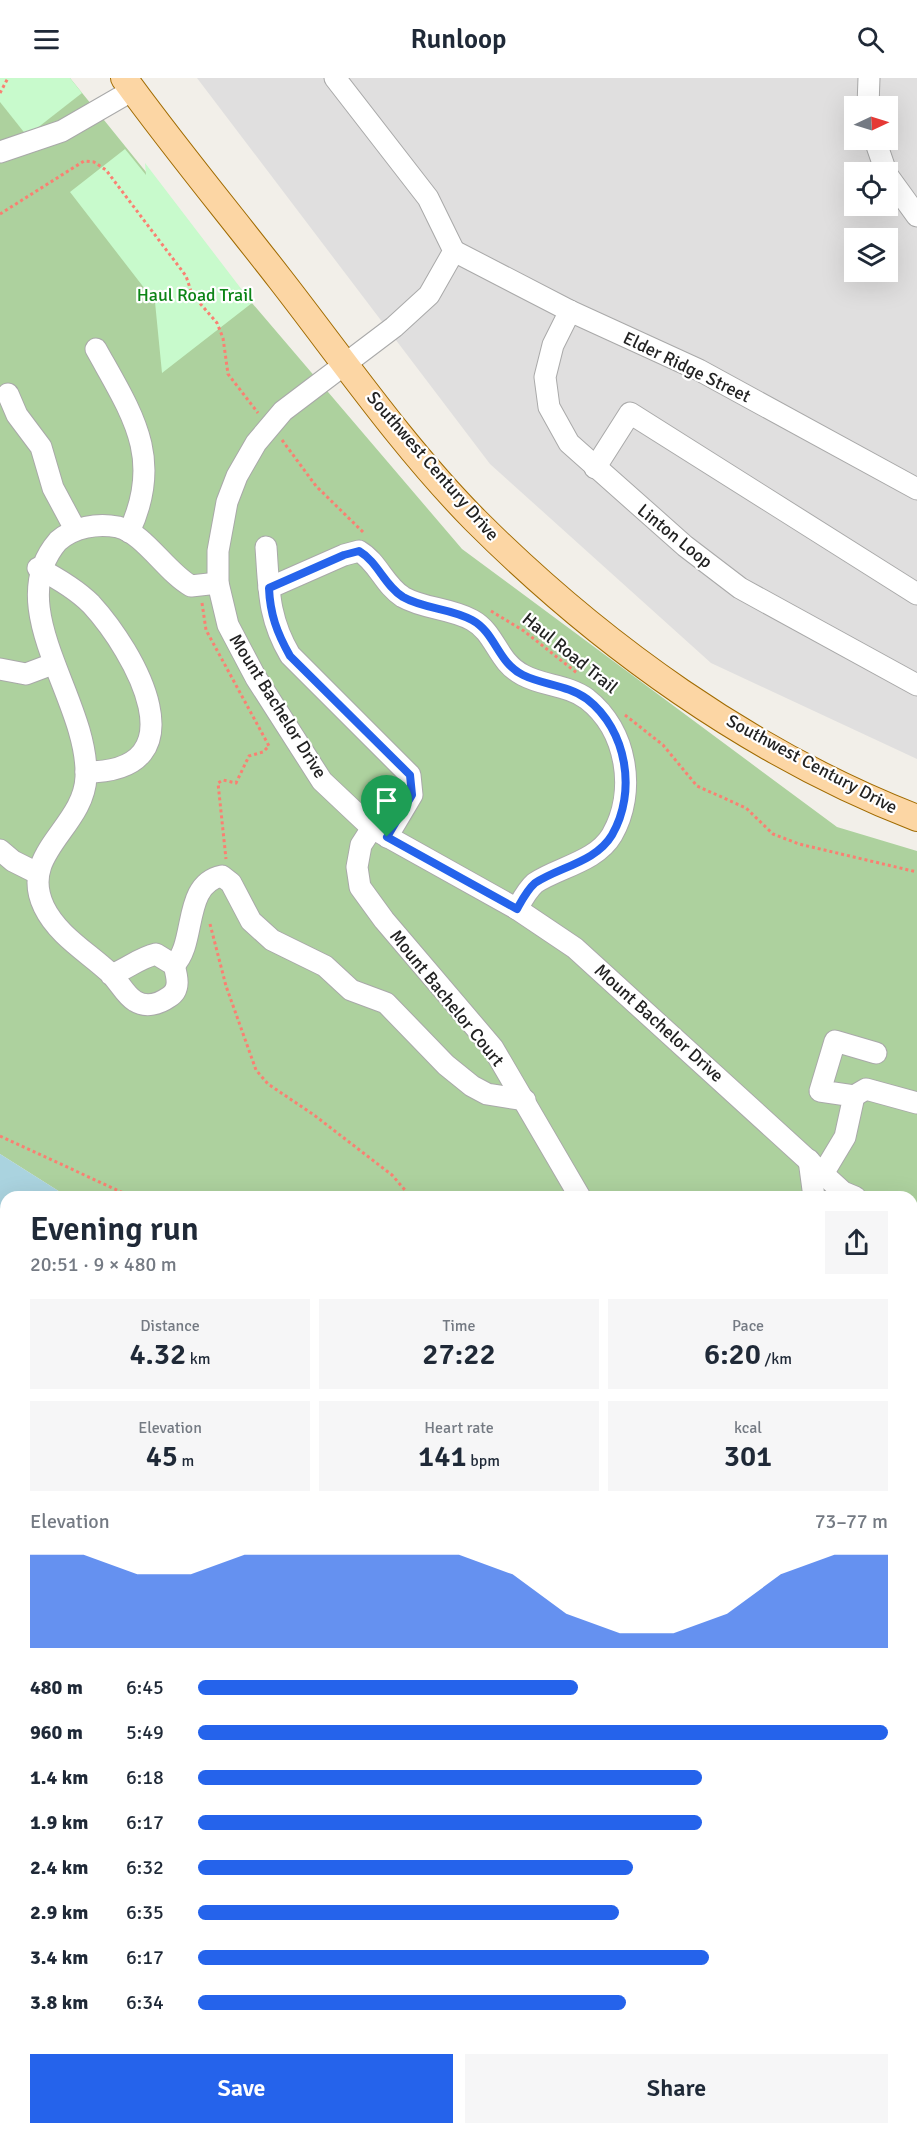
<!DOCTYPE html>
<html lang="en">
<head>
<meta charset="utf-8">
<style>
	body { margin:0; font-family:Signika,sans-serif; background:#f6f6f7; color:#1f2937; height:100vh; display:flex; flex-direction:column; font-size:22px; white-space:nowrap }
	* { box-sizing:border-box; margin:0 }
	p { font-size:20px; color:#747a83 }
	.icon { flex:none; width:33px; height:33px; fill:none; stroke:currentColor; stroke-width:2; stroke-linecap:round; stroke-linejoin:round }
	.map { position:relative; flex:1; overflow:hidden }
	.side { position:absolute; left:0px; top:1113px; width:918px; height:944px; display:flex; flex-direction:column; background:#fff; border-radius:18px 18px 0 0; box-shadow:0 6px 24px #0002 }
	.side>* { flex:none }
	.needle { width:39px; rotate:86deg }
	.fabs { position:absolute; left:844px; top:18px; display:grid; gap:12px }
	.fabs a { display:grid; place-items:center; width:54px; height:54px; border-radius:0px; background:#fff; box-shadow:0 6px 24px #0002; font-size:30px }
	.pin { position:absolute; display:grid; place-items:center; width:51px; height:51px; color:#fff; margin:-62px -26px; border-radius:50% 50% 50% 0; rotate:-45deg; box-shadow:0 0 6px #0007 }
	.pin .icon { rotate:45deg }
	.round { display:grid; place-items:center; flex:none; width:63px; height:63px; border-radius:0px; background:#f6f6f7 }
	.head { display:flex; align-items:center; justify-content:space-between; height:102px; padding:0 30px }
	h1 { font-size:33px; font-weight:600; line-height:45px }
	.metrics { display:grid; grid-template-columns:repeat(3,1fr); gap:9px; height:102px; padding:6px 30px }
	.metrics div { display:grid; align-content:center; border-radius:0px; background:#f6f6f7; text-align:center }
	.metrics b { font-size:30px; font-weight:600 }
	.metrics small { font-size:16px; font-weight:400 }
	.metrics p { font-size:16px }
	.chart { height:168px; padding:12px 30px }
	.chart p { display:flex; justify-content:space-between }
	.chart svg { width:100%; height:108px; margin-top:6px; fill:#2563eb; opacity:.7 }
	.primary-button { display:flex; gap:12px; margin-top:auto; padding:12px 30px }
	.primary-button a { flex:1; height:69px; border-radius:0px; background:#2563eb; color:#fff; font-size:24px; font-weight:600; line-height:69px; text-align:center }
	.primary-button a+a { background:#f6f6f7; color:#1f2937 }
	ul { padding:0 30px; list-style:none; font-size:20px }
	li { display:grid; grid-template-columns:96px 72px 1fr; align-items:center; height:45px }
	li i { height:15px; border-radius:8px; background:#2563eb }
	header { display:flex; justify-content:space-between; align-items:center; height:78px; padding:0 30px; background:#fff; font-size:27px; font-weight:600 }
	.map>svg:first-child { display:block }
</style>
</head>
<body>
<header><svg class="icon" aria-label="menu" viewBox="0 0 24 24"><path d="M4 6h16M4 12h16M4 18h16"/></svg>Runloop<svg class="icon" aria-label="search" viewBox="0 0 24 24"><circle cx="10" cy="10" r="6"/><path d="M15 15l6 6"/></svg></header>
<div class="map">
<svg width="917" height="2056" viewBox="0 0 917 2056">
	<rect width="100%" height="100%" fill="#f2efe9"/>
	<path fill="#e0dfdf" fill-rule="evenodd" d="M 197,0 L 917,0 L 917,681 L 711,585 L 490,386 ZM 855,28 L 888,28 L 888,62 L 855,62 ZM 855,94 L 888,94 L 888,128 L 855,128 ZM 855,160 L 888,160 L 888,194 L 855,194 Z"/>
	<polygon fill="#add19e" points="0,0 70,0 252,225 462,471 837,749 917,773 917,1924 912,1925 912,1119 68,1119 0,1076"/>
	<g fill="#c8facc">
		<polygon points="0,0 70,0 82,15 27,58 0,24"/>
		<polygon points="125,71 146,97 145,85 252,225 162,295 155,224 70,114"/>
	</g>
	<g fill="#aad3df">
		<polygon points="0,1076 68,1119 6,1119 6,1194 0,1193"/>
		<polygon points="917,1924 917,2026 912,2024 912,1925"/>
	</g>
	<g fill="none" stroke-linecap="round" stroke-linejoin="round">
		<defs>
			<g id="minor">
				<polyline points="335,0 428,120 454,173 429,217 394,249 283,333 256,365 237,398 227,424 218,473 218,505 228,547 256,600 322,703 357,736 372,750 517,831 575,870 843,1114 855,1119"/>
				<polyline points="868,28 869,0"/>
				<polyline points="875,62 886,94"/>
				<polyline points="0,74 62,53 133,12"/>
				<polyline points="888,98 917,138"/>
				<polyline points="454,173 570,233 699,292 917,411"/>
				<polyline points="570,233 553,267 545,299 549,329 569,365 685,468 740,510 917,607"/>
				<path d="M 96,271 C 132,336 164,380 129,454"/>
				<polyline points="8,316 17,337 41,369 53,410 75,451"/>
				<polyline points="595,390 630,335 917,516"/>
				<path d="M 266,469 C 269,511 268,540 290,577 L 410,697 L 412,717 L 387,759"/>
				<path d="M 38,490 C 57,500 76,511 91,526 C 135,574 203,694 86,694"/>
				<path d="M 269,510 L 344,477 L 359,473 C 378,484 384,507 403,519 C 424,531 450,530 472,542 C 496,555 497,584 523,597 C 543,608 568,607 587,621 C 627,652 637,714 612,757 C 596,784 559,789 535,805 C 527,812 522,822 517,831"/>
				<polyline points="0,591 26,596 50,587"/>
				<polyline points="372,750 361,767 357,789 360,809 384,842 493,970 580,1119"/>
				<polyline points="0,772 13,783 37,795"/>
				<path d="M 174,887 C 197,865 182,806 222,798 L 231,805 L 251,843 L 272,862 L 325,888 L 351,912 L 386,925 L 446,987 L 472,1008 L 487,1016 L 525,1022"/>
				<path d="M 111,897 C 127,891 139,880 156,876 L 174,887 C 177,898 181,912 169,919 C 159,926 146,930 135,923 C 126,918 119,904 111,896 C 89,875 58,858 44,829 C 18,775 84,750 86,699 C 89,621 0,530 58,463 C 74,449 97,445 118,449 C 144,455 166,494 191,508 L 218,505"/>
				<polyline points="854,1018 866,1011 917,1025"/>
				<polyline points="809,1082 814,1119"/>
				<polyline points="824,1094 845,1059 854,1018 820,1013 835,963 876,975"/>
				<polyline points="912,1145 917,1147"/>
				<polyline points="912,1300 917,1303"/>
			</g>
			<path id="major" d="M 124,0 C 174,69 228,134 280,201 C 343,282 403,369 475,442 C 600,567 752,676 917,740"/>
		</defs>
		<use href="#minor" stroke="#a9a9a9" stroke-width="23"/>
		<use href="#major" stroke="#a06b00" stroke-width="28"/>
		<g stroke="#fa8072" stroke-width="3" stroke-dasharray="3 3" stroke-linecap="butt">
			<polyline points="0,15 8,0"/>
			<polyline points="0,136 84,83 94,84 106,92 186,198 192,216 217,245 223,260 228,296 258,335"/>
			<polyline points="282,362 316,408 365,456"/>
			<polyline points="202,525 206,552 269,668 263,674 249,678 236,705 223,702 218,705 226,781"/>
			<polyline points="491,533 524,553 577,595"/>
			<polyline points="625,637 663,667 697,708 746,730 773,756 799,766 917,794"/>
			<polyline points="210,846 226,908 256,992 268,1006 314,1037 392,1097 411,1119"/>
			<polyline points="0,1058 132,1119"/>
			<polyline points="0,1234 6,1235"/>
			<polyline points="0,1688 6,1694"/>
			<polyline points="912,1753 917,1762"/>
			<polyline points="0,1764 6,1764"/>
			<polyline points="458,2050 464,2056"/>
			<polyline points="782,2050 788,2056"/>
		</g>
		<use href="#minor" stroke="#fff" stroke-width="21"/>
		<use href="#major" stroke="#fcd6a4" stroke-width="26"/>
	</g>
	<g fill="none" stroke-linecap="round" stroke-linejoin="round">
		<defs>
			<path id="route" d="M 359,473 C 378,484 384,507 403,519 C 424,531 450,530 472,542 C 496,555 497,584 523,597 C 543,607 568,607 587,621 C 627,652 637,714 612,757 C 596,784 559,789 535,805 C 527,812 522,822 517,831 L 387,759 L 412,717 L 410,697 L 290,578 C 277,555 270,536 269,510 L 344,477 Z"/>
		</defs>
		<use href="#route" stroke="#fff" stroke-width="12"/>
		<use href="#route" stroke="#2563eb" stroke-width="8"/>
	</g>
	<g text-anchor="middle" stroke-width="4.5" stroke-linejoin="round" paint-order="stroke">
		<g font-size="18" fill="#0c8416" stroke="#fff">
			<text x="195" y="223">Haul Road Trail</text>
		</g>
		<g font-size="18" fill="#222" stroke="#fff">
			<text transform="translate(687 289) rotate(26)" y="6">Elder Ridge Street</text>
			<text transform="translate(433 388) rotate(49)" y="6">Southwest Century Drive</text>
			<text transform="translate(675 458) rotate(39)" y="6">Linton Loop</text>
			<text transform="translate(570 575) rotate(39)" y="6">Haul Road Trail</text>
			<text transform="translate(278 628) rotate(58)" y="6">Mount Bachelor Drive</text>
			<text transform="translate(812 686) rotate(28)" y="6">Southwest Century Drive</text>
			<text transform="translate(447 920) rotate(51)" y="6">Mount Bachelor Court</text>
			<text transform="translate(659 945) rotate(42)" y="6">Mount Bachelor Drive</text>
		</g>
	</g>
</svg>
<div class="fabs">
<a><svg class="needle" viewBox="-14 -14 28 28"><path d="M0-13l5 13h-10z" fill="#e53935"/><path d="M0 13l5-13h-10z" fill="#747a83"/></svg></a>
<a><svg class="icon" aria-label="locate" viewBox="0 0 24 24"><circle cx="12" cy="12" r="6"/><path d="M12 2v4M12 18v4M2 12h4M18 12h4"/></svg></a>
<a><svg class="icon" aria-label="layers" viewBox="0 0 24 24"><path d="M12 4l9 5-9 5-9-5zM3 14l9 5 9-5"/></svg></a>
</div>
<div class="pin" style="left:387px;top:759px;background:#1e9e55"><svg class="icon" aria-label="arrive" viewBox="0 0 24 24"><path d="M6 21V4h12l-3 4 3 4H6"/></svg></div>
<section class="side">
<div class="head"><div><h1>Evening run</h1><p>20:51 · 9 × 480 m</p></div><a class="round"><svg class="icon" aria-label="share" viewBox="0 0 24 24"><path d="M12 15V3M7 8l5-5 5 5M5 13v7h14v-7"/></svg></a></div>
<div class="metrics">
<div><p>Distance</p><b>4.32<small> km</small></b></div>
<div><p>Time</p><b>27:22</b></div>
<div><p>Pace</p><b>6:20<small> /km</small></b></div>
</div>
<div class="metrics">
<div><p>Elevation</p><b>45<small> m</small></b></div>
<div><p>Heart rate</p><b>141<small> bpm</small></b></div>
<div><p>kcal</p><b>301</b></div>
</div>
<div class="chart"><p><span>Elevation</span>73–77 m</p>
<svg viewBox="0 0 160 44" preserveAspectRatio="none"><path d="M0 44V6L10 6L20 14L30 14L40 6L50 6L60 6L70 6L80 6L90 14L100 30L110 38L120 38L130 30L140 14L150 6L160 6V44z"/></svg>
</div>
<ul>
<li><b>480 m</b>6:45<i style="width:55%"></i></li>
<li><b>960 m</b>5:49<i style="width:100%"></i></li>
<li><b>1.4 km</b>6:18<i style="width:73%"></i></li>
<li><b>1.9 km</b>6:17<i style="width:73%"></i></li>
<li><b>2.4 km</b>6:32<i style="width:63%"></i></li>
<li><b>2.9 km</b>6:35<i style="width:61%"></i></li>
<li><b>3.4 km</b>6:17<i style="width:74%"></i></li>
<li><b>3.8 km</b>6:34<i style="width:62%"></i></li>
</ul>
<div class="primary-button"><a>Save</a><a>Share</a></div>
</section>
</div>
</body>
</html>
